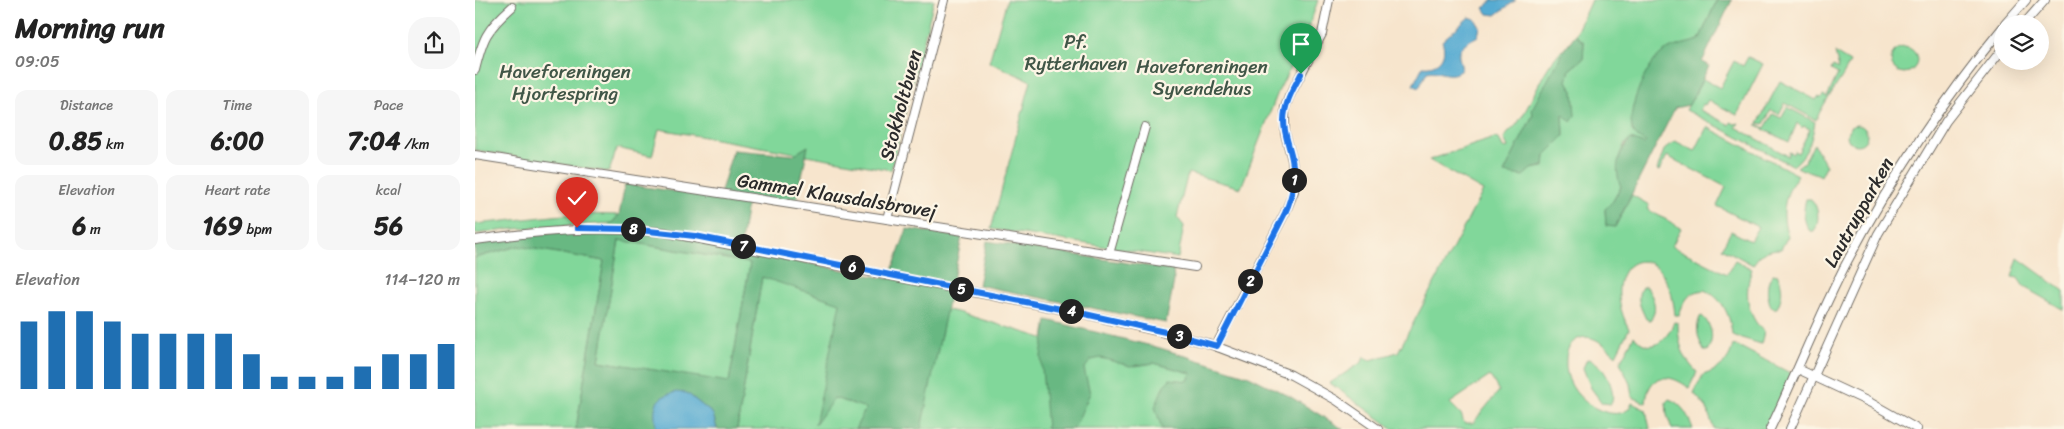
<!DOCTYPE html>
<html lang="en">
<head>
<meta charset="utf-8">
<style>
	body { margin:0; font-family:Sriracha,sans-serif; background:#f6f6f6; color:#222; height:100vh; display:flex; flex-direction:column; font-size:19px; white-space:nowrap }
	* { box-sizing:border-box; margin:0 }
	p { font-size:16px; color:#767676 }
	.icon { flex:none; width:28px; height:28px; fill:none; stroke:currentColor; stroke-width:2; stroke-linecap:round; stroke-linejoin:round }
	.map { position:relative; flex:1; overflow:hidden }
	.side { display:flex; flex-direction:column; background:#fff; width:475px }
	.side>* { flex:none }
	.controls { position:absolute; left:1519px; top:15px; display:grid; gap:10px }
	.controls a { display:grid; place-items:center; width:55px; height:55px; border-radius:50%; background:#fff; box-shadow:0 5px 20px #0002; font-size:25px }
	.pin { position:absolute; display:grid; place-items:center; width:42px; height:42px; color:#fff; margin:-51px -21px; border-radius:50% 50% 50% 0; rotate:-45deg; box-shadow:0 0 5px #0007 }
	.pin .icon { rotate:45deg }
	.km { position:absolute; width:25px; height:25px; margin:-12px; border-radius:50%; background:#222; color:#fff; font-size:14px; line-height:25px; text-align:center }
	.round { display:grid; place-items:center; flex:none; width:52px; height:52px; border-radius:20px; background:#f6f6f6 }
	.headline { display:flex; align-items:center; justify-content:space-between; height:85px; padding:0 15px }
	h1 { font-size:28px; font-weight:700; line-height:38px }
	.figures { display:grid; grid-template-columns:repeat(3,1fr); gap:8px; height:85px; padding:5px 15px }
	.figures div { display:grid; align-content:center; border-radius:12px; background:#f6f6f6; text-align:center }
	.figures b { font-size:25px; font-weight:700 }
	.figures small { font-size:14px; font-weight:400 }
	.figures p { font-size:14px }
	.chart { height:140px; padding:10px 15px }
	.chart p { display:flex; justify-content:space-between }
	.chart svg { width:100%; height:90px; margin-top:5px; stroke:#1f6fb2; stroke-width:6 }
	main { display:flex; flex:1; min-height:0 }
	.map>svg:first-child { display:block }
</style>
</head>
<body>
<main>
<section class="side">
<div class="headline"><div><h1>Morning run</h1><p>09:05</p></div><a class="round"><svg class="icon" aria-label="share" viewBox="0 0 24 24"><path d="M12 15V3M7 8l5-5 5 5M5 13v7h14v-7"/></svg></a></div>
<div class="figures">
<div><p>Distance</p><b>0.85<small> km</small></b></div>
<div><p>Time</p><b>6:00</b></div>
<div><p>Pace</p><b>7:04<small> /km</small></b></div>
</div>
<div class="figures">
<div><p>Elevation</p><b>6<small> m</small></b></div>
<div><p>Heart rate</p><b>169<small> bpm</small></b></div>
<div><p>kcal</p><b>56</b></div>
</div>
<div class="chart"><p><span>Elevation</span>114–120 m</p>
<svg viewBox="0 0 160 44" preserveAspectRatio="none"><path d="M5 44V11M15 44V6M25 44V6M35 44V11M45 44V17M55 44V17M65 44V17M75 44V17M85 44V27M95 44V38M105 44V38M115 44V38M125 44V33M135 44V27M145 44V27M155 44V22"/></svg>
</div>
</section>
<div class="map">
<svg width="1589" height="429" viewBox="0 0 1589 429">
	<rect width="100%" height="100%" fill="#fcf5e5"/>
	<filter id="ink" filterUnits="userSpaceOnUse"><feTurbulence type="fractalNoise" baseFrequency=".02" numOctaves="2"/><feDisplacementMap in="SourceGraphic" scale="10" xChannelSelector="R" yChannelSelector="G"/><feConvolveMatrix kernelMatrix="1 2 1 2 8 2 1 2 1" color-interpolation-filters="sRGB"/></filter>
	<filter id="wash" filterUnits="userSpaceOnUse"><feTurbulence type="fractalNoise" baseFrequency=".0096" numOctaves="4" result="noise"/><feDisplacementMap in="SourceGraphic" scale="20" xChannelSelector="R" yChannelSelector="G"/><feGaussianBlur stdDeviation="1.12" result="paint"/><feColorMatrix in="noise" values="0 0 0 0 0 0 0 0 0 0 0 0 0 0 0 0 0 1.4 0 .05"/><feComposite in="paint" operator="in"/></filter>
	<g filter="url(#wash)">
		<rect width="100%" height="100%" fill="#f7e5cd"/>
		<g fill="#81d79a" stroke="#568162" fill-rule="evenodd">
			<polygon points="0,0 459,0 416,170 184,129 177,156 142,148 134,172 0,150"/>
			<polygon points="532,0 843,0 831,36 803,92 766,188 713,173 702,217 709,226 703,258 516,229 556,81 514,62"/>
			<path d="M 1116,0 L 1242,0 L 1224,40 L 1213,44 L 1158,106 L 1157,131 L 1172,142 L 1169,144 L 1156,139 L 1149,145 L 1144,157 L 1146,187 L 1138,201 L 1130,209 L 1131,225 L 1140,227 L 1157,195 L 1174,205 L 1172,209 L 1206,228 L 1197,246 L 1252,274 L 1260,260 L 1277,269 C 1269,292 1271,314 1289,332 L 1286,344 L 1257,335 C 1256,316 1247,297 1229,290 C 1213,292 1209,301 1204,315 L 1200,315 C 1192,227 1117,258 1154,329 L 1141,355 C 1131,346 1116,331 1101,340 C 1094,344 1091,352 1091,359 C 1087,404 1149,429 1157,403 L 1171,410 L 1175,429 L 918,429 L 855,383 L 887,362 L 889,357 L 896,360 L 923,352 L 1008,191 L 954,160 L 1019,138 L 1024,139 L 1028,148 L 1031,149 L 1033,147 L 1029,139 C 1032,132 1040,128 1044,121 C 1061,97 1067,66 1090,48 L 1030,173 L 1069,167 L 1070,155 L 1089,135 L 1088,114 L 1098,91 L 1092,81 L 1095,69 L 1108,59 L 1109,42 L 1100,35 ZM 1015,376 L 1024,391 L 998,423 L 989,423 L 986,414 L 975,403 Z"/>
			<circle cx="1429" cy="60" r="13"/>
			<path d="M 1360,53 L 1375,62 C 1366,82 1350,99 1341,120 L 1310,103 L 1304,114 L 1296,110 L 1289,124 L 1283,123 L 1305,81 L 1341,100 L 1343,97 L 1346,98 L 1348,95 L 1352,97 L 1363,74 L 1356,70 L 1358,66 L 1364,69 Z"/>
			<path d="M 1273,57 L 1288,64 L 1262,115 L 1233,100 L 1230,105 L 1228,104 L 1225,110 L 1255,125 L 1256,122 L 1260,124 L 1264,123 L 1261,127 L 1313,156 L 1314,152 L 1318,154 L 1319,151 L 1323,153 L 1335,129 L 1328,126 L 1327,128 L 1322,123 L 1314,142 L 1282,126 L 1282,124 L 1290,128 L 1298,114 L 1306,118 L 1312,107 L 1340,122 C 1337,140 1333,154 1318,166 L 1211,110 L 1228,79 L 1245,88 L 1259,61 L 1268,66 Z"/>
			<circle cx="1382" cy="135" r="10"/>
			<path d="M 1232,127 L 1323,175 C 1309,194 1305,214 1313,236 L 1306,249 C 1292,249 1285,253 1278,265 L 1247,248 L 1256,231 L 1275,241 L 1283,227 L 1242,206 L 1251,187 L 1192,156 L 1184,171 L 1182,170 L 1189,150 L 1200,141 L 1220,151 Z"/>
			<path d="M 1339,144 L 1351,166 L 1346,176 C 1338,171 1330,172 1322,167 L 1329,162 Z"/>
			<path d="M 1331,199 L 1336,199 C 1344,207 1345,221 1339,232 L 1334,230 C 1328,220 1328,210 1331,199 Z"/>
			<polygon points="98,214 144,215 137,223 39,229 0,234 0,224"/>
			<polygon points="144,240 275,263 254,383 124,361"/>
			<polygon points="43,246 129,261 101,429 0,429 0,258"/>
			<polygon points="1543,258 1589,291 1589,310 1549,287 1543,278 1537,277"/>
			<path d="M 1298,274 L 1303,275 C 1308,286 1308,297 1302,308 L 1299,308 L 1296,307 C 1292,296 1290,283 1298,274 Z"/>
			<polygon points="287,277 482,312 660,366 679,363 716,373 843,429 262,429"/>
			<path d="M 1167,287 L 1171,287 C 1178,295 1184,310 1175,320 L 1171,319 C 1166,308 1160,298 1167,287 Z"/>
			<path d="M 1227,316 C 1237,325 1240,339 1232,351 L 1229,351 C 1223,339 1220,329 1225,317 Z"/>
			<path d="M 1199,322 L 1203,323 C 1203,343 1208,359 1222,372 L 1214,388 C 1194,372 1173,373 1171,403 L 1157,397 L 1155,384 L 1145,362 L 1159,336 C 1175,356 1192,341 1199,322 Z"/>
			<path d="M 1258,345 L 1267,348 L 1317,374 L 1291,429 L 1239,429 L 1231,407 L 1219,393 L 1228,375 C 1244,370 1254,362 1258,345 Z"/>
			<path d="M 1112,359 C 1127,360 1143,391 1136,404 L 1127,403 L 1116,388 L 1108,368 Z"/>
			<path d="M 1194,399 C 1207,403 1214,417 1218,429 L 1197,429 L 1192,415 L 1191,402 Z"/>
		</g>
		<g fill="#68b882" stroke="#4a7256" fill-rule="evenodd">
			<path d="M 1242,0 L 1257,0 L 1227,62 L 1234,66 L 1214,105 L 1200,108 L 1140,227 L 1131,226 L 1130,209 L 1138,201 L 1146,187 C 1139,169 1142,153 1156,139 L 1169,144 L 1171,142 C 1167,140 1162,138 1159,133 C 1148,116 1171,64 1187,53 C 1198,45 1212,44 1224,40 Z"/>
			<polygon points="1100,35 1109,42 1108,59 1095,69 1092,81 1098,91 1100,116 1096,122 1088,114 1089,136 1070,155 1069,166 1056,169 1048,176 1029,173 1058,115 1057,109 1090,48"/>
			<path d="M 333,146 L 321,205 L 272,203 L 265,250 L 414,279 L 432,229 L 487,237 L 446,429 L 380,429 L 391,408 L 359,398 L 340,425 L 365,303 L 287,277 L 262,429 L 242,429 L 238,414 L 212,393 L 181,429 L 101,429 L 129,261 L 43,246 L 0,258 L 0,245 L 39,235 L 102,231 L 135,225 L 144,215 L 150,184 L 244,198 L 258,150 L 318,155 ZM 144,240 L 275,263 L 254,382 L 124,361 Z"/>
			<polygon points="512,241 698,270 699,281 691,323 503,285"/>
			<polygon points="572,320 685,348 774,376 816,397 868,429 687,429 680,407 689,385 695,379 713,381 716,373 679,363 655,366 626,358 616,360 609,369 615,393 599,429 572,429 566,356"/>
		</g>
		<g fill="#56abd2" stroke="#406b7e">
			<polygon points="1018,0 1041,0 1021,15 1013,14 1009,8"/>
			<path d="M 994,17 L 1000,19 L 1005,27 L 1003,36 C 994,41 982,46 984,57 C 985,62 987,64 986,70 C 974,80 964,69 952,72 L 944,88 L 938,85 L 948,66 C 963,68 973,56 967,41 Z"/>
			<path d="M 201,392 L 212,393 L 238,414 L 242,429 L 181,429 C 179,408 176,398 201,392 Z"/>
		</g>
	</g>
	<g filter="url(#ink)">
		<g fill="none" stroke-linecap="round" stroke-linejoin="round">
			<defs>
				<g id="minor">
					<polyline points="1530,24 1551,0"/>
					<polyline points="1549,24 1570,0"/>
					<path d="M 0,70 C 8,38 11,30 37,7"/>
					<polyline points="0,155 720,267"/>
					<polyline points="412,219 469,0"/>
					<path d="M 0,240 C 65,231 122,226 188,232 L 601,312 L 732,343 L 816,375 L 861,400 L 903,429"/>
					<polyline points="634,254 670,127"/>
					<polyline points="741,346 810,213 819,191 819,178 817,160 810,133 810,108 814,97 847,34 854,0"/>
					<polyline points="1323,369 1396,403 1442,429"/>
					<path d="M 1295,429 C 1322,373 1344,315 1373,260 C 1417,177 1468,100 1528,27"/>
					<polyline points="1315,429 1403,234 1471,121 1528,48"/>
				</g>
			</defs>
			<use href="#minor" stroke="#726c64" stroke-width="10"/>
			<use href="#minor" stroke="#fff" stroke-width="8"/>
		</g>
	</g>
	<g fill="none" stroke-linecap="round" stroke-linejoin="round" filter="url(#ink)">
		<defs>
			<path id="route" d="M 102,228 L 155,229 L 220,236 L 601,312 L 690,332 L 742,346 L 810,213 C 818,195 821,179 817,159 C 815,147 809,135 809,121 C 809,104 818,89 826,74"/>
		</defs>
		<use href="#route" stroke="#fff" stroke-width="10"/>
		<use href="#route" stroke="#1a73e8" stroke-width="6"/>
	</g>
	<g text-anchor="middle" stroke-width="4.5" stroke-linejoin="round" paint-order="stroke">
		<g font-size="19" fill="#405647" stroke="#fcf5e5">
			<text x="601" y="48">Pf.<tspan x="601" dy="22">Rytterhaven</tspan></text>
			<text x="727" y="73">Haveforeningen<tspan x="727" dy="22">Syvendehus</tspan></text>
			<text x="90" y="78">Haveforeningen<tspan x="90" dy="22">Hjortespring</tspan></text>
		</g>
		<g font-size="19" fill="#2b2b2b" stroke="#fcf5e5">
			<text transform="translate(425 105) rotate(-75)" y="7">Stokholtbuen</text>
			<text transform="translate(362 195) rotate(9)" y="7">Gammel Klausdalsbrovej</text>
			<text transform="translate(1383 212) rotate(-61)" y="7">Lautrupparken</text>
		</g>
	</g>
</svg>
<div class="controls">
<a><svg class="icon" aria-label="layers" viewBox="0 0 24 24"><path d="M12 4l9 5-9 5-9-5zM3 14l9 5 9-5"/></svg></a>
</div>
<div class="pin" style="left:826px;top:74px;background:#1e9e55"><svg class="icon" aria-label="arrive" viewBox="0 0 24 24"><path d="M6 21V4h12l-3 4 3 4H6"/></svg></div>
<div class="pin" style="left:102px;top:228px;background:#d93025"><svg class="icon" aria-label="check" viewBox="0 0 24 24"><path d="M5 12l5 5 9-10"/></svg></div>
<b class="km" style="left:819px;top:180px">1</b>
<b class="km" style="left:775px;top:281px">2</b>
<b class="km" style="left:704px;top:336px">3</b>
<b class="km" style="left:596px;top:311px">4</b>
<b class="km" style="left:486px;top:289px">5</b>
<b class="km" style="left:377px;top:267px">6</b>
<b class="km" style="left:268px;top:246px">7</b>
<b class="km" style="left:158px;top:229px">8</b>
</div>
</main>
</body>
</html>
